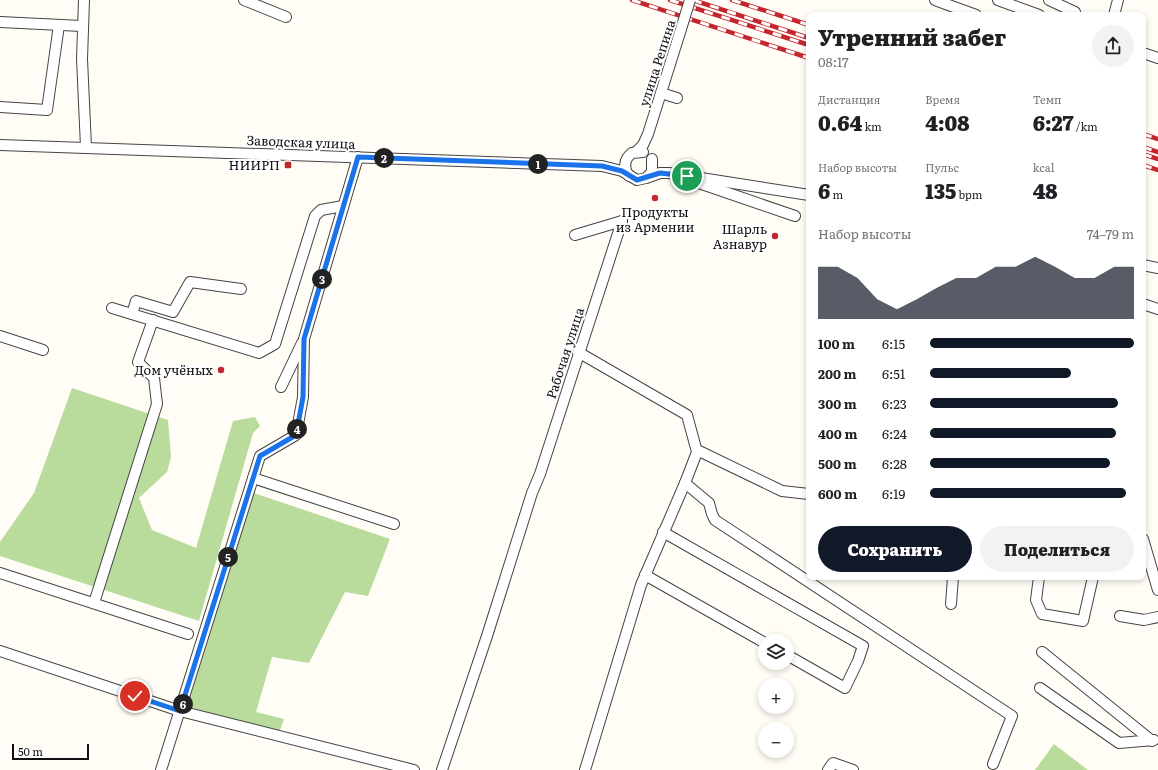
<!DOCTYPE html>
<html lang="ru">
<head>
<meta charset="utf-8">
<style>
	body { margin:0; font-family:Literata,serif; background:#f2f2f2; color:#202124; height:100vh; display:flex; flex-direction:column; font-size:15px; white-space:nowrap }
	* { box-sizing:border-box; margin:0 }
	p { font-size:13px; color:#757577 }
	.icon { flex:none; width:22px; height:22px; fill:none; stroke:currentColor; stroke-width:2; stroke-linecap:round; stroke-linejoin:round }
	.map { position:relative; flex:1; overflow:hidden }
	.drawer { position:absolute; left:806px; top:12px; width:340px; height:568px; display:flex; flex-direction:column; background:#fff; border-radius:8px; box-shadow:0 2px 6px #0003 }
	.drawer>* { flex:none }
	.controls { position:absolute; left:758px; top:634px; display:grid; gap:8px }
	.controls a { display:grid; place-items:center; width:36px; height:36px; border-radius:50%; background:#fff; box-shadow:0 2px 6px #0003; font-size:20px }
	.scale { position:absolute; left:12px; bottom:10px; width:77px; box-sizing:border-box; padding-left:4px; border:2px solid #111; border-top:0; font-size:11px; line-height:14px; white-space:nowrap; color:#111; -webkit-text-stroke:3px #fff; paint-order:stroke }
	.pin { position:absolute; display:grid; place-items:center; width:34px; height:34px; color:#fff; margin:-17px; border:2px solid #fff; border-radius:50%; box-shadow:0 1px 4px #0007 }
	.km { position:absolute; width:20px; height:20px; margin:-10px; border-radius:50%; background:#222; color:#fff; font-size:11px; line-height:20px; text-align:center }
	.round { display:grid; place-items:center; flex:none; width:42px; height:42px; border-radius:21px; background:#f2f2f2 }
	.overview { display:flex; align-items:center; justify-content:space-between; height:68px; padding:0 12px }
	h1 { font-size:22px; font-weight:800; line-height:30px }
	.figures { display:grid; grid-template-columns:repeat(3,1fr); gap:6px; height:68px; padding:4px 12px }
	.figures div { display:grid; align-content:center }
	.figures b { font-size:20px; font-weight:800 }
	.figures small { font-size:11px; font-weight:400 }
	.figures p { font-size:11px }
	.chart { height:112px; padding:8px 12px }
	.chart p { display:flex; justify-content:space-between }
	.chart svg { width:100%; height:72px; margin-top:4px; fill:#111827; opacity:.7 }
	.primary-button { display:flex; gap:8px; margin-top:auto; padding:8px 12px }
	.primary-button a { flex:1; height:46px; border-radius:24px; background:#111827; color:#fff; font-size:16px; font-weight:800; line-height:46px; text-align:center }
	.primary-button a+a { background:#f2f2f2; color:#202124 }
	ul { padding:0 12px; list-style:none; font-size:13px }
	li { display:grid; grid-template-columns:64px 48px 1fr; align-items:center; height:30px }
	li i { height:10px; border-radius:5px; background:#111827 }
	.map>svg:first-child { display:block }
</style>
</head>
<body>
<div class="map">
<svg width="1158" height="770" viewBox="0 0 1158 770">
	<rect width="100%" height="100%" fill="#fffdf5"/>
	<g fill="#b9dc9c">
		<polygon points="72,388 168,420 171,457 167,472 139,498 152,530 196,548 233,421 255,417 260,426 253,433 199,621 0,556 0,542 34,493"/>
		<polygon points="254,493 390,539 368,596 345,592 309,663 272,657 256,712 284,719 279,733 187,706"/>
		<polygon points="1054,744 1088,770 1035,770"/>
	</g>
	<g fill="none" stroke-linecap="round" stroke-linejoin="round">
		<defs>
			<g id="minor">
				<polyline points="84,0 82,59 86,147"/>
				<polyline points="244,0 286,17"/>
				<polyline points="935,0 976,15"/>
				<polyline points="998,0 1039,15"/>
				<polyline points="1049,0 1075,12"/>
				<polyline points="1114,15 1118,0"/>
				<polyline points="0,22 82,26"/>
				<polyline points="1143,53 1158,58"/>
				<polyline points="661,93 677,98"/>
				<polyline points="0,107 47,110 59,25"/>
				<polyline points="0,145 602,166 622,171 637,180 646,178 652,172 652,159"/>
				<polyline points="636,152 643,145 648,134 677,42"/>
				<path d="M 629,176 C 623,168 624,159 632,153 L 643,152"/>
				<polyline points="646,178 660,173 669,173 809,195"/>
				<polyline points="693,181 795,216"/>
				<polyline points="575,235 622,221"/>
				<polyline points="1143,265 1158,268"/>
				<polyline points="1143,304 1158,309"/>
				<polyline points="112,308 259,353 275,344 315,216 321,210 343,206"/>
				<polyline points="132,314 136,301 173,312 190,282 241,289"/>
				<polyline points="0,336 43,350"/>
				<polyline points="578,352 687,415 697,452 685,483 709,503 712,514 715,520 1012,716 993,764"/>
				<polyline points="281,387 302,343"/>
				<polyline points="697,450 782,491 809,494"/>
				<polyline points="253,478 394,524"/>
				<polyline points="663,532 863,646 858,661 845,688 787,655"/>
				<polyline points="1143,539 1158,590"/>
				<polyline points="0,573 188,634"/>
				<polyline points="645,575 765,643"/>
				<polyline points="1039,577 1036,600 1042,614 1083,621 1093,577"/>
				<polyline points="94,603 157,404 154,378 138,362 153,320"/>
				<polyline points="951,604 953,577"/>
				<polyline points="1120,616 1144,620 1158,617"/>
				<polyline points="0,651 180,711 414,770"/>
				<polyline points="1042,652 1152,741"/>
				<polyline points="1040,688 1119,743 1154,740"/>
				<polyline points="161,770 260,456 296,435 303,397 304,339 358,157"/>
				<polyline points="442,770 487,636 532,493 540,474 622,221"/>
				<polyline points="585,770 641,585 685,483"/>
				<polyline points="828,770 833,763 853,770"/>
			</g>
		</defs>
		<use href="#minor" stroke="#444" stroke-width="12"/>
		<use href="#minor" stroke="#fff" stroke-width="10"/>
		<defs>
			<g id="rail">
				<polyline points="632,0 809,58"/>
				<polyline points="670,0 809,45"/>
				<polyline points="693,0 809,38"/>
				<polyline points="732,0 809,25"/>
				<polyline points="1143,134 1158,139"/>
				<polyline points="1143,147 1158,152"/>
				<polyline points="1143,154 1158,159"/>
				<polyline points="1143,165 1158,170"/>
			</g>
		</defs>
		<use href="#rail" stroke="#c4262e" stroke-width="4.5"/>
		<use href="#rail" stroke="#fff" stroke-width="3" stroke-dasharray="9" stroke-linecap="butt"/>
		<defs>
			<polyline id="minor-bridge" points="677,42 690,0"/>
		</defs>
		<use href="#minor-bridge" stroke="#444" stroke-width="12" stroke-linecap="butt"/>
		<use href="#minor-bridge" stroke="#fff" stroke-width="10"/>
	</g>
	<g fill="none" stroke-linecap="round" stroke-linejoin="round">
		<defs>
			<polyline id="route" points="135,696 180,711 260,456 296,435 303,397 304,339 358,157 602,166 622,171 637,180 660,173 687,176"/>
		</defs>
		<use href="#route" stroke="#fff" stroke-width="8"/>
		<use href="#route" stroke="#1a73e8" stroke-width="5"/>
	</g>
	<g fill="#c4262e" stroke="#fff" stroke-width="1.5">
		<rect x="284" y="161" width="8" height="8" rx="2"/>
		<circle cx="655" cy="198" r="4"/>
		<circle cx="775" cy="236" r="4"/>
		<circle cx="221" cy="370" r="4"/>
	</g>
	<g text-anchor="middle" stroke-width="4" stroke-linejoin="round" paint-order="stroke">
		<g font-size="13" fill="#111" stroke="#fff">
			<text transform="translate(657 63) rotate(-72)" y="5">улица Репина</text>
			<text transform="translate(301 142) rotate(2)" y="5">Заводская улица</text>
			<text transform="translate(565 353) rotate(-72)" y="5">Рабочая улица</text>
		</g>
		<g font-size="13" fill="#111" stroke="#fff" text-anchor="end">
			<text x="280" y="170">НИИРП</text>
			<text x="655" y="217" text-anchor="middle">Продукты<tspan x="655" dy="15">из Армении</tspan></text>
			<text x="767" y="234">Шарль<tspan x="767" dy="15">Азнавур</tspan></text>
			<text x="213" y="375">Дом учёных</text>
		</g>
	</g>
</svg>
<div class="controls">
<a><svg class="icon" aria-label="layers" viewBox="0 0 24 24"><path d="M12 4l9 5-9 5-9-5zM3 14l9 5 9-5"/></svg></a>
<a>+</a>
<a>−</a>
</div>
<div class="scale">50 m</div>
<div class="pin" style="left:687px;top:176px;background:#1e9e55"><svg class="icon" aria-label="arrive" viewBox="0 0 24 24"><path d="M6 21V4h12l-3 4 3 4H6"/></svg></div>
<div class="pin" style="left:135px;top:696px;background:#d93025"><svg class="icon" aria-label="check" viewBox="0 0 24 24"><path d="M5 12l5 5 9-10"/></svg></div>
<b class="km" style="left:538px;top:164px">1</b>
<b class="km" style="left:384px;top:158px">2</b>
<b class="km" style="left:322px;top:279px">3</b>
<b class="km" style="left:297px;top:429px">4</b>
<b class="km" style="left:228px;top:557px">5</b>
<b class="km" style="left:183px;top:704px">6</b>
<section class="drawer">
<div class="overview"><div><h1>Утренний забег</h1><p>08:17</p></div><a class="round"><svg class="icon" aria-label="share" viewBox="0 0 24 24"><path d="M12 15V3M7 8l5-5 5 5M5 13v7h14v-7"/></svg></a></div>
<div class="figures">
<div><p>Дистанция</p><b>0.64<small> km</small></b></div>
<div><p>Время</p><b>4:08</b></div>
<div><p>Темп</p><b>6:27<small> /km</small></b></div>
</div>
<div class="figures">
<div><p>Набор высоты</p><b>6<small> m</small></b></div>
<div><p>Пульс</p><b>135<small> bpm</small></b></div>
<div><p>kcal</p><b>48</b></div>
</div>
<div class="chart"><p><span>Набор высоты</span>74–79 m</p>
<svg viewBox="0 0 160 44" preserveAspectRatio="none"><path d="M0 44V12L10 12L20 19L30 32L40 38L50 32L60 25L70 19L80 19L90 12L100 12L110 6L120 12L130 19L140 19L150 12L160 12V44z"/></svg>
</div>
<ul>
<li><b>100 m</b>6:15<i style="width:100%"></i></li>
<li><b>200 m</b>6:51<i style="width:69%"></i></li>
<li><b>300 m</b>6:23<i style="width:92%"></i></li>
<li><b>400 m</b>6:24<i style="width:91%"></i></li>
<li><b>500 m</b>6:28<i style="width:88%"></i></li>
<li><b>600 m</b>6:19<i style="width:96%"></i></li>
</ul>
<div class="primary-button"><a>Сохранить</a><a>Поделиться</a></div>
</section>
</div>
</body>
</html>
